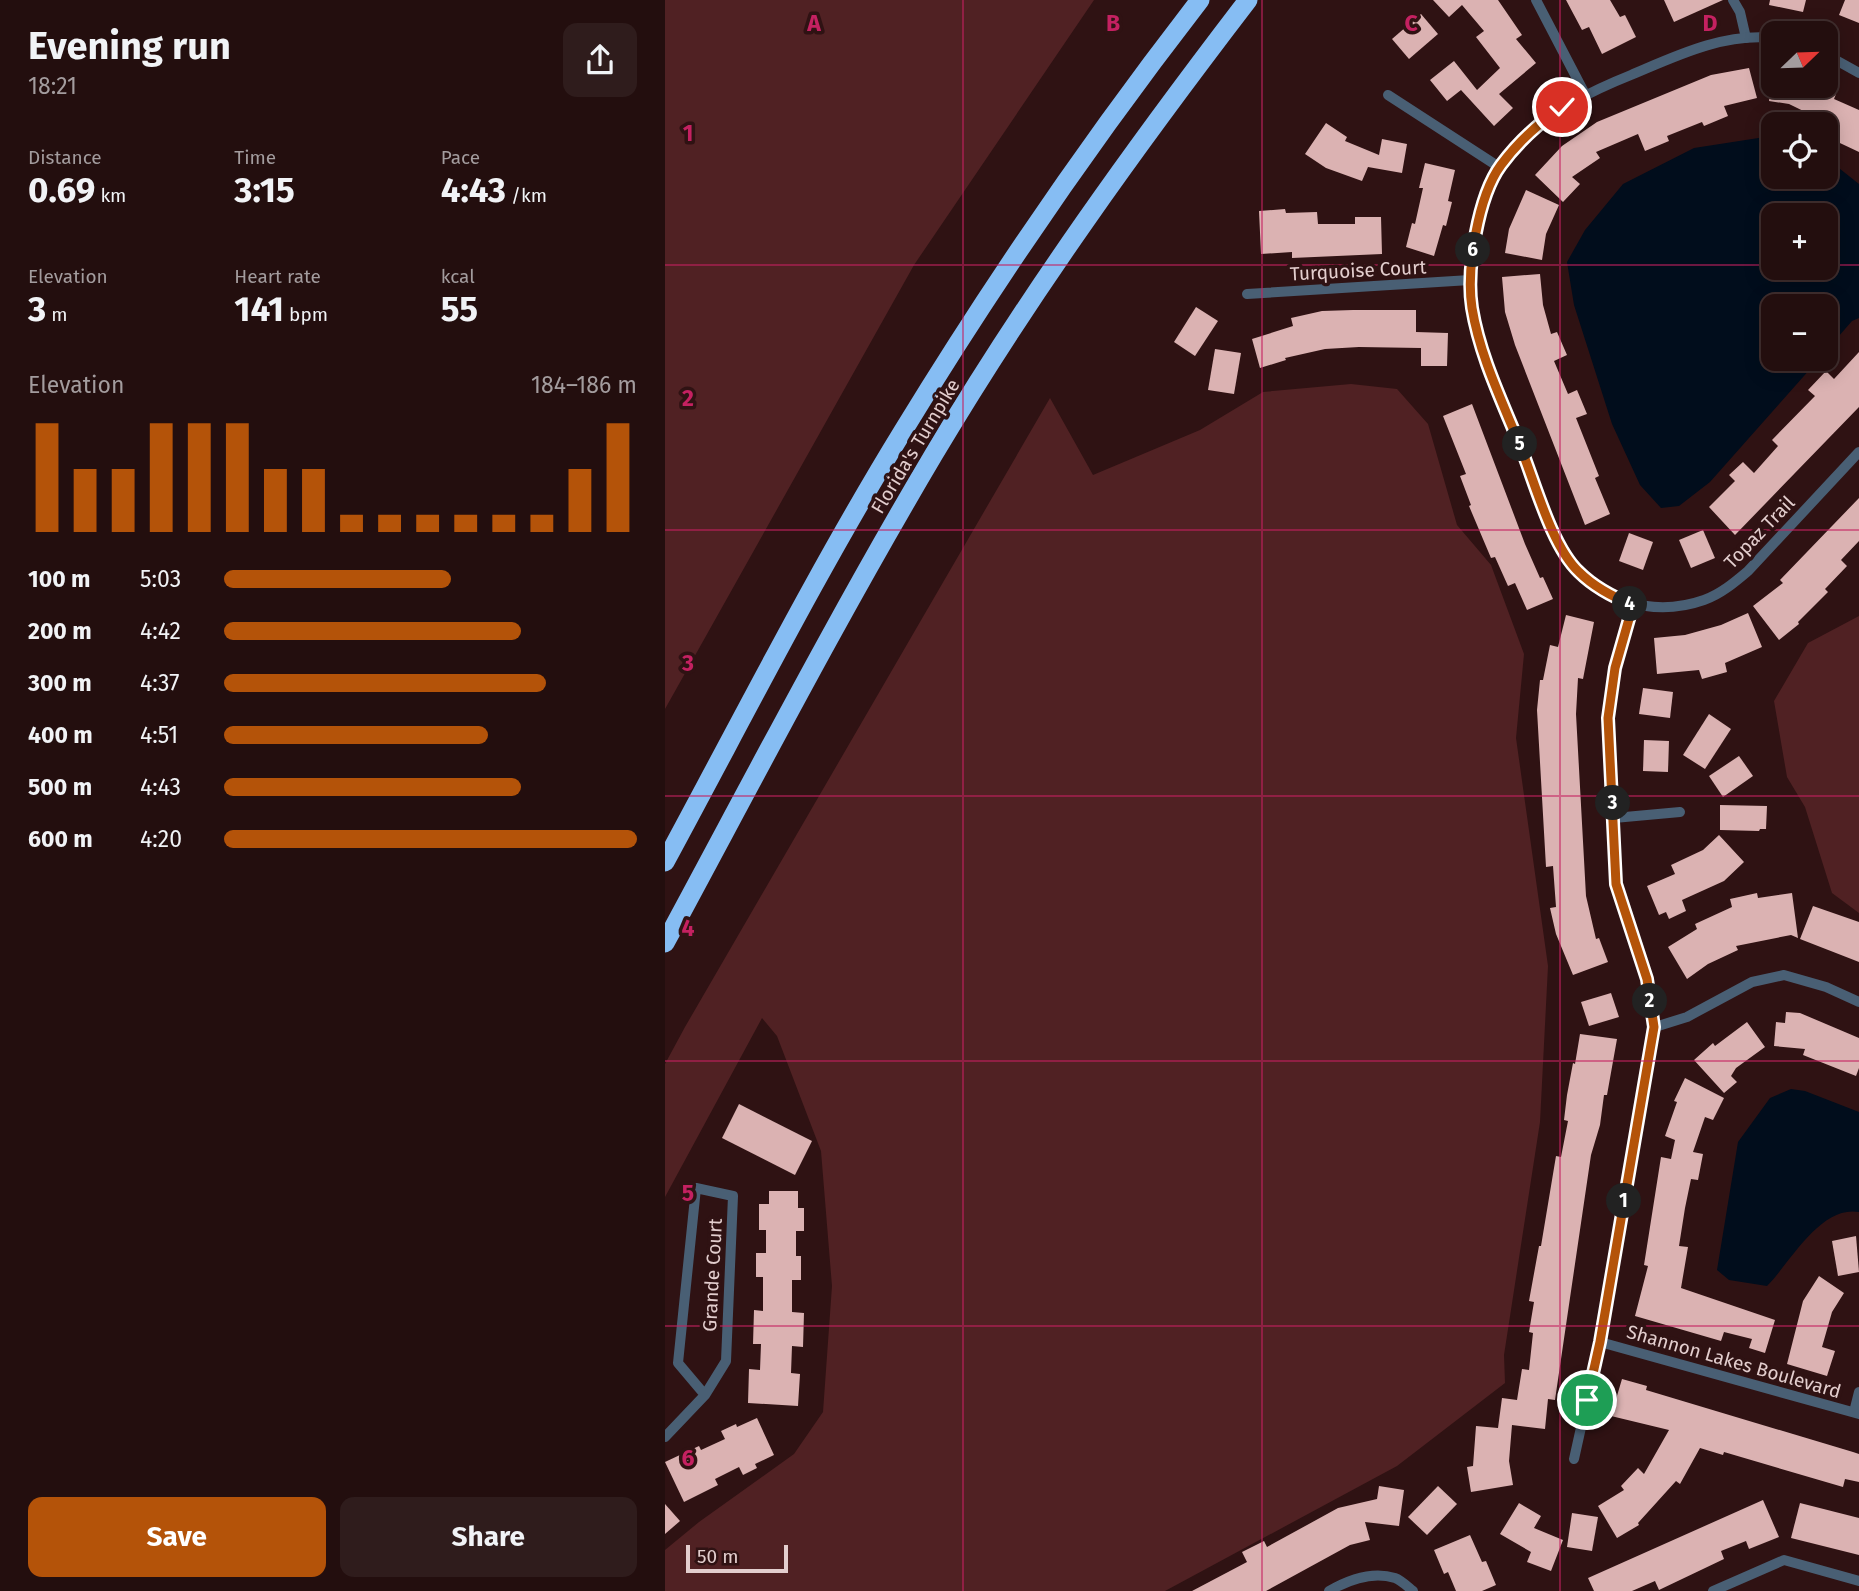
<!DOCTYPE html>
<html lang="en">
<head>
<meta charset="utf-8">
<style>
	body { margin:0; font-family:"Fira Sans",sans-serif; background:#2f1c1c; color:#f1f3f6; height:100vh; display:flex; flex-direction:column; font-size:26px; white-space:nowrap }
	* { box-sizing:border-box; margin:0 }
	p { font-size:23px; color:#a39c9e }
	.icon { flex:none; width:38px; height:38px; fill:none; stroke:currentColor; stroke-width:2; stroke-linecap:round; stroke-linejoin:round }
	.map { position:relative; flex:1; overflow:hidden }
	.drawer { display:flex; flex-direction:column; background:#230e0e; width:665px }
	.drawer>* { flex:none }
	.needle { width:46px; rotate:67deg }
	.tools { position:absolute; left:1096px; top:21px; display:grid; gap:14px }
	.tools a { display:grid; place-items:center; width:77px; height:77px; border-radius:14px; background:#230e0e; box-shadow:0 4px 18px #0003,0 0 0 2px #402e2e; font-size:35px }
	.scale { position:absolute; left:21px; bottom:18px; width:102px; box-sizing:border-box; padding-left:7px; border:4px solid #e3cece; border-top:0; font-size:19px; line-height:24px; white-space:nowrap; color:#e3cece; -webkit-text-stroke:5px #2f1213; paint-order:stroke }
	.pin { position:absolute; display:grid; place-items:center; width:60px; height:60px; color:#fff; margin:-30px; border:4px solid #fff; border-radius:50%; box-shadow:0 2px 7px #0007 }
	.km { position:absolute; width:35px; height:35px; margin:-18px; border-radius:50%; background:#222; color:#fff; font-size:19px; line-height:35px; text-align:center }
	.round { display:grid; place-items:center; flex:none; width:74px; height:74px; border-radius:14px; background:#2f1c1c }
	.head { display:flex; align-items:center; justify-content:space-between; height:119px; padding:0 28px }
	h1 { font-size:38px; font-weight:700; line-height:52px }
	.figures { display:grid; grid-template-columns:repeat(3,1fr); gap:10px; height:119px; padding:7px 28px }
	.figures div { display:grid; align-content:center }
	.figures b { font-size:35px; font-weight:700 }
	.figures small { font-size:19px; font-weight:400 }
	.figures p { font-size:19px }
	.chart { height:196px; padding:14px 28px }
	.chart p { display:flex; justify-content:space-between }
	.chart svg { width:100%; height:126px; margin-top:7px; stroke:#b45309; stroke-width:6 }
	.button { display:flex; gap:14px; margin-top:auto; padding:14px 28px }
	.button a { flex:1; height:80px; border-radius:14px; background:#b45309; color:#fff; font-size:28px; font-weight:700; line-height:80px; text-align:center }
	.button a+a { background:#2f1c1c; color:#f1f3f6 }
	ul { padding:0 28px; list-style:none; font-size:23px }
	li { display:grid; grid-template-columns:112px 84px 1fr; align-items:center; height:52px }
	li i { height:18px; border-radius:9px; background:#b45309 }
	main { display:flex; flex:1; min-height:0 }
	.map>svg:first-child { display:block }
</style>
</head>
<body>
<main>
<section class="drawer">
<div class="head"><div><h1>Evening run</h1><p>18:21</p></div><a class="round"><svg class="icon" aria-label="share" viewBox="0 0 24 24"><path d="M12 15V3M7 8l5-5 5 5M5 13v7h14v-7"/></svg></a></div>
<div class="figures">
<div><p>Distance</p><b>0.69<small> km</small></b></div>
<div><p>Time</p><b>3:15</b></div>
<div><p>Pace</p><b>4:43<small> /km</small></b></div>
</div>
<div class="figures">
<div><p>Elevation</p><b>3<small> m</small></b></div>
<div><p>Heart rate</p><b>141<small> bpm</small></b></div>
<div><p>kcal</p><b>55</b></div>
</div>
<div class="chart"><p><span>Elevation</span>184–186 m</p>
<svg viewBox="0 0 160 44" preserveAspectRatio="none"><path d="M5 44V6M15 44V22M25 44V22M35 44V6M45 44V6M55 44V6M65 44V22M75 44V22M85 44V38M95 44V38M105 44V38M115 44V38M125 44V38M135 44V38M145 44V22M155 44V6"/></svg>
</div>
<ul>
<li><b>100 m</b>5:03<i style="width:55%"></i></li>
<li><b>200 m</b>4:42<i style="width:72%"></i></li>
<li><b>300 m</b>4:37<i style="width:78%"></i></li>
<li><b>400 m</b>4:51<i style="width:64%"></i></li>
<li><b>500 m</b>4:43<i style="width:72%"></i></li>
<li><b>600 m</b>4:20<i style="width:100%"></i></li>
</ul>
<div class="button"><a>Save</a><a>Share</a></div>
</section>
<div class="map">
<svg width="1194" height="1591" viewBox="0 0 1194 1591">
	<rect width="100%" height="100%" fill="#2f1213"/>
	<g fill="#502123">
		<polygon points="0,0 429,0 249,265 0,709"/>
		<polygon points="686,384 732,389 763,424 792,525 826,565 859,654 851,738 883,966 875,1122 839,1355 840,1383 732,1466 500,1591 0,1591 0,1550 34,1522 129,1454 158,1412 167,1286 156,1151 112,1036 97,1018 0,1197 0,1064 20,1027 385,398 428,475 535,430 598,392"/>
		<polygon points="1194,616 1194,913 1167,893 1140,807 1122,777 1109,701 1143,643"/>
	</g>
	<g fill="#010d1c" fill-rule="evenodd">
		<path d="M 1100,137 L 1108,138 L 1108,177 L 1160,177 L 1160,157 L 1194,184 L 1194,318 L 1187,321 L 1160,352 L 1160,306 L 1108,306 L 1108,359 L 1154,359 L 1045,482 L 1014,506 L 996,508 L 975,485 L 947,424 L 909,305 L 902,262 L 920,230 L 958,184 L 1029,148 ZM 1108,215 L 1160,215 L 1160,268 L 1108,268 Z"/>
		<path d="M 1126,1089 L 1140,1091 L 1194,1112 L 1194,1212 C 1155,1205 1125,1263 1102,1286 L 1064,1280 L 1052,1270 L 1073,1142 L 1105,1098 Z"/>
	</g>
	<g fill="#dbb2b2">
		<polygon points="768,0 833,0 857,35 851,39 871,63 834,94 848,108 829,126 796,90 782,101 765,80 789,61 812,90 835,68 811,37 819,31 797,5 784,17"/>
		<polygon points="901,0 945,0 955,17 960,15 971,37 937,54 924,27 917,30"/>
		<polygon points="999,0 1058,0 1009,22"/>
		<polygon points="1105,0 1141,0 1138,12 1104,5"/>
		<polygon points="1180,0 1194,0 1194,23 1174,15"/>
		<polygon points="756,14 773,34 744,59 727,39"/>
		<polygon points="1084,68 1092,98 1059,106 1063,116 1039,126 1037,122 1002,136 1004,141 980,151 973,134 931,152 935,158 907,177 915,184 898,202 870,175 897,146 932,122 1046,75"/>
		<polygon points="1106,86 1155,86 1171,94 1169,99 1194,110 1194,152 1160,136 1165,124 1124,104 1104,101"/>
		<polygon points="661,123 682,137 680,141 714,155 717,139 742,144 737,173 703,167 697,181 661,168 640,154"/>
		<polygon points="760,163 790,170 783,201 787,202 781,226 778,225 769,256 741,247 747,223 750,224 758,188 754,188"/>
		<polygon points="861,190 894,205 881,234 877,260 840,253 844,229"/>
		<polygon points="620,209 621,213 652,212 653,224 690,224 690,217 716,217 717,254 627,258 627,252 596,254 594,211"/>
		<polygon points="875,274 878,305 886,334 892,332 902,355 889,361 903,394 912,390 922,414 911,418 934,476 930,478 945,514 920,525 850,345 840,312 837,277"/>
		<polygon points="531,307 553,321 530,356 509,342"/>
		<polygon points="688,310 751,310 751,332 783,333 782,366 756,366 756,348 694,347 660,349 620,358 621,360 595,368 587,339 628,326 626,318 657,311"/>
		<polygon points="550,349 576,353 569,394 543,390"/>
		<polygon points="1194,352 1194,407 1070,535 1044,507 1070,481 1064,475 1078,462 1089,473 1113,446 1107,440 1150,396 1143,390 1161,371 1169,379"/>
		<polygon points="807,404 860,544 875,578 878,577 888,599 862,610 850,583 843,586 830,557 826,558 804,506 806,505 795,476 801,474 778,416"/>
		<polygon points="1194,498 1194,541 1176,560 1182,566 1160,589 1163,592 1133,622 1134,624 1114,640 1088,606 1118,583 1115,580"/>
		<polygon points="1038,530 1050,558 1026,568 1014,540"/>
		<polygon points="964,533 988,542 978,570 954,561"/>
		<polygon points="1083,613 1097,647 1060,663 1062,672 1037,679 1034,670 992,674 989,638 1020,635 1056,625"/>
		<polygon points="901,615 929,622 918,679 913,678 911,714 921,896 931,939 934,938 943,962 908,975 891,934 885,908 891,907 888,866 881,867 872,710 875,680 878,680 885,645 893,647"/>
		<polygon points="978,688 1008,692 1005,718 974,714"/>
		<polygon points="1044,714 1066,729 1040,769 1018,755"/>
		<polygon points="979,740 1004,741 1003,772 978,771"/>
		<polygon points="1074,756 1088,776 1058,797 1044,776"/>
		<polygon points="1055,805 1102,806 1101,829 1095,829 1094,831 1055,830"/>
		<polygon points="1054,835 1079,862 1059,881 1017,900 1021,911 1004,919 1001,912 994,915 982,886 1010,874 1006,865 1038,850"/>
		<polygon points="1092,893 1093,898 1127,893 1133,938 1126,935 1071,946 1073,950 1043,964 1022,979 1003,947 1032,929 1030,924 1067,907 1065,899"/>
		<polygon points="1148,906 1194,922 1194,962 1135,939"/>
		<polygon points="946,993 954,1017 924,1026 916,1002"/>
		<polygon points="1121,1012 1135,1013 1194,1038 1194,1068 1191,1076 1138,1055 1140,1049 1109,1046 1111,1022 1120,1023"/>
		<polygon points="1082,1022 1100,1047 1071,1068 1066,1076 1072,1082 1059,1093 1029,1060 1048,1043 1050,1046"/>
		<polygon points="915,1034 952,1039 942,1095 939,1095 935,1125 926,1155 890,1400 883,1399 880,1429 847,1425 844,1461 848,1485 806,1492 802,1467 808,1466 811,1426 833,1428 837,1398 852,1400 857,1369 864,1370 868,1333 864,1332 869,1302 864,1301 874,1246 876,1246 891,1156 896,1157 903,1121 899,1120 902,1095 908,1063 910,1064"/>
		<polygon points="1020,1078 1059,1098 1048,1120 1040,1117 1028,1152 1038,1154 1033,1180 1026,1179 1020,1208 1014,1246 1023,1247 1016,1288 1110,1320 1100,1353 1084,1348 1087,1339 1059,1332 1056,1341 970,1316 983,1266 979,1265 996,1157 1006,1159 1010,1140 1000,1136 1012,1102 1009,1101"/>
		<polygon points="74,1104 147,1141 130,1175 57,1138"/>
		<polygon points="104,1191 133,1191 133,1208 139,1208 139,1231 131,1231 131,1256 136,1256 136,1280 127,1280 127,1312 139,1313 138,1347 127,1346 126,1373 135,1374 133,1406 83,1403 84,1369 95,1370 96,1344 88,1344 89,1310 98,1311 98,1277 91,1277 91,1253 101,1253 101,1230 94,1230 94,1204 104,1204"/>
		<polygon points="1191,1236 1194,1272 1173,1276 1167,1241"/>
		<polygon points="1154,1276 1179,1293 1167,1312 1157,1347 1170,1351 1162,1376 1122,1364 1138,1301"/>
		<polygon points="957,1379 982,1386 981,1390 1188,1452 1194,1454 1194,1482 1180,1479 1178,1487 1059,1452 1058,1455 1035,1448 1015,1484 1011,1481 973,1523 974,1525 952,1538 933,1506 959,1490 956,1486 973,1468 979,1474 1004,1430 946,1416"/>
		<polygon points="92,1418 109,1455 90,1464 92,1468 78,1475 74,1467 50,1479 53,1485 19,1502 0,1462 34,1446 36,1450 60,1439 56,1431 71,1424 72,1427"/>
		<polygon points="714,1486 739,1490 734,1526 700,1522 705,1540 685,1545 601,1591 527,1591 582,1562 577,1552 599,1541 602,1547 673,1508 712,1499"/>
		<polygon points="773,1486 792,1504 762,1535 743,1517"/>
		<polygon points="1098,1500 1114,1537 1084,1549 1081,1541 1056,1551 1059,1559 994,1590 990,1581 967,1591 929,1591 923,1578"/>
		<polygon points="854,1503 876,1516 869,1528 898,1540 886,1571 862,1562 866,1552 835,1534"/>
		<polygon points="1135,1503 1194,1518 1194,1555 1126,1538"/>
		<polygon points="0,1504 15,1521 0,1534"/>
		<polygon points="907,1513 933,1517 927,1551 902,1547"/>
		<polygon points="805,1535 817,1562 821,1561 831,1585 817,1591 791,1591 783,1572 779,1574 769,1550"/>
	</g>
	<g fill="none" stroke-linecap="round" stroke-linejoin="round">
		<g stroke="#495f74" stroke-width="10">
			<polyline points="871,0 920,94"/>
			<polyline points="1068,0 1075,12 1081,38"/>
			<path d="M 1108,38 C 1058,33 1011,56 966,75 C 888,106 828,144 811,232 C 806,257 804,281 807,306 C 813,349 834,391 849,431 C 864,470 879,519 900,554 C 928,601 988,618 1039,600 C 1056,594 1070,582 1083,571 L 1194,452"/>
			<polyline points="1160,54 1194,73"/>
			<polyline points="723,95 834,167"/>
			<polyline points="582,294 805,280"/>
			<polyline points="949,818 1015,812"/>
			<polyline points="990,1027 1022,1017 1087,982 1119,975 1161,987 1194,1002"/>
			<polyline points="935,1342 1194,1414"/>
			<polyline points="1189,1412 1194,1392"/>
			<polyline points="0,1437 40,1395 61,1361 68,1196 31,1188 13,1363 40,1395"/>
			<polyline points="909,1459 935,1342 990,1027 982,979 951,884 943,718 950,668 968,605"/>
			<path d="M 664,1591 C 683,1580 708,1571 730,1578 C 736,1580 743,1587 748,1591"/>
			<polyline points="1048,1591 1119,1560 1194,1581"/>
		</g>
		<g stroke="#86bdf3" stroke-width="19">
			<path d="M 0,862 C 78,718 152,571 238,431 C 329,282 428,138 535,0"/>
			<path d="M 0,943 C 88,780 174,614 269,454 C 363,296 471,146 583,0"/>
		</g>
	</g>
	<g fill="none" stroke-linecap="round" stroke-linejoin="round">
		<defs>
			<path id="route" d="M 897,107 C 874,123 853,142 836,165 C 813,196 801,270 807,308 C 815,357 838,403 856,448 C 870,483 887,547 914,572 C 929,587 948,597 968,605 L 950,668 L 943,718 L 951,884 L 982,979 L 989,1027 L 935,1342 L 922,1400"/>
		</defs>
		<use href="#route" stroke="#fff" stroke-width="14"/>
		<use href="#route" stroke="#b45309" stroke-width="9"/>
	</g>
	<path fill="none" stroke="#c42161" stroke-width="2" stroke-opacity="0.55" d="M 298,0 L 298,1591M 597,0 L 597,1591M 895,0 L 895,1591M 0,265 L 1108,265M 1160,265 L 1194,265M 0,530 L 1194,530M 0,796 L 1194,796M 0,1061 L 1194,1061M 0,1326 L 1194,1326"/>
	<g text-anchor="middle" stroke-width="7" stroke-linejoin="round" paint-order="stroke">
		<g font-size="19" fill="#e3cece" stroke="#2f1213">
			<text transform="translate(693 270) rotate(-3)" y="7">Turquoise Court</text>
			<text transform="translate(250 446) rotate(-59)" y="7">Florida's Turnpike</text>
			<text transform="translate(1094 532) rotate(-46)" y="7">Topaz Trail</text>
			<text transform="translate(47 1275) rotate(-87)" y="7">Grande Court</text>
			<text transform="translate(1069 1361) rotate(16)" y="7">Shannon Lakes Boulevard</text>
		</g>
	</g>
	<g font-size="23" text-anchor="middle" font-weight="bold" fill="#c42161" stroke="#2f1213" stroke-width="7" stroke-linejoin="round" paint-order="stroke">
		<text x="149" y="31">A</text>
		<text x="448" y="31">B</text>
		<text x="746" y="31">C</text>
		<text x="1045" y="31">D</text>
		<text x="23" y="141">1</text>
		<text x="23" y="406">2</text>
		<text x="23" y="671">3</text>
		<text x="23" y="936">4</text>
		<text x="23" y="1201">5</text>
		<text x="23" y="1466">6</text>
	</g>
</svg>
<div class="tools">
<a><svg class="needle" viewBox="-14 -14 28 28"><path d="M0-13l5 13h-10z" fill="#e53935"/><path d="M0 13l5-13h-10z" fill="#a39c9e"/></svg></a>
<a><svg class="icon" aria-label="locate" viewBox="0 0 24 24"><circle cx="12" cy="12" r="6"/><path d="M12 2v4M12 18v4M2 12h4M18 12h4"/></svg></a>
<a>+</a>
<a>−</a>
</div>
<div class="scale">50 m</div>
<div class="pin" style="left:922px;top:1400px;background:#1e9e55"><svg class="icon" aria-label="arrive" viewBox="0 0 24 24"><path d="M6 21V4h12l-3 4 3 4H6"/></svg></div>
<div class="pin" style="left:897px;top:107px;background:#d93025"><svg class="icon" aria-label="check" viewBox="0 0 24 24"><path d="M5 12l5 5 9-10"/></svg></div>
<b class="km" style="left:959px;top:1201px">1</b>
<b class="km" style="left:985px;top:1001px">2</b>
<b class="km" style="left:948px;top:803px">3</b>
<b class="km" style="left:965px;top:604px">4</b>
<b class="km" style="left:855px;top:444px">5</b>
<b class="km" style="left:808px;top:250px">6</b>
</div>
</main>
</body>
</html>
